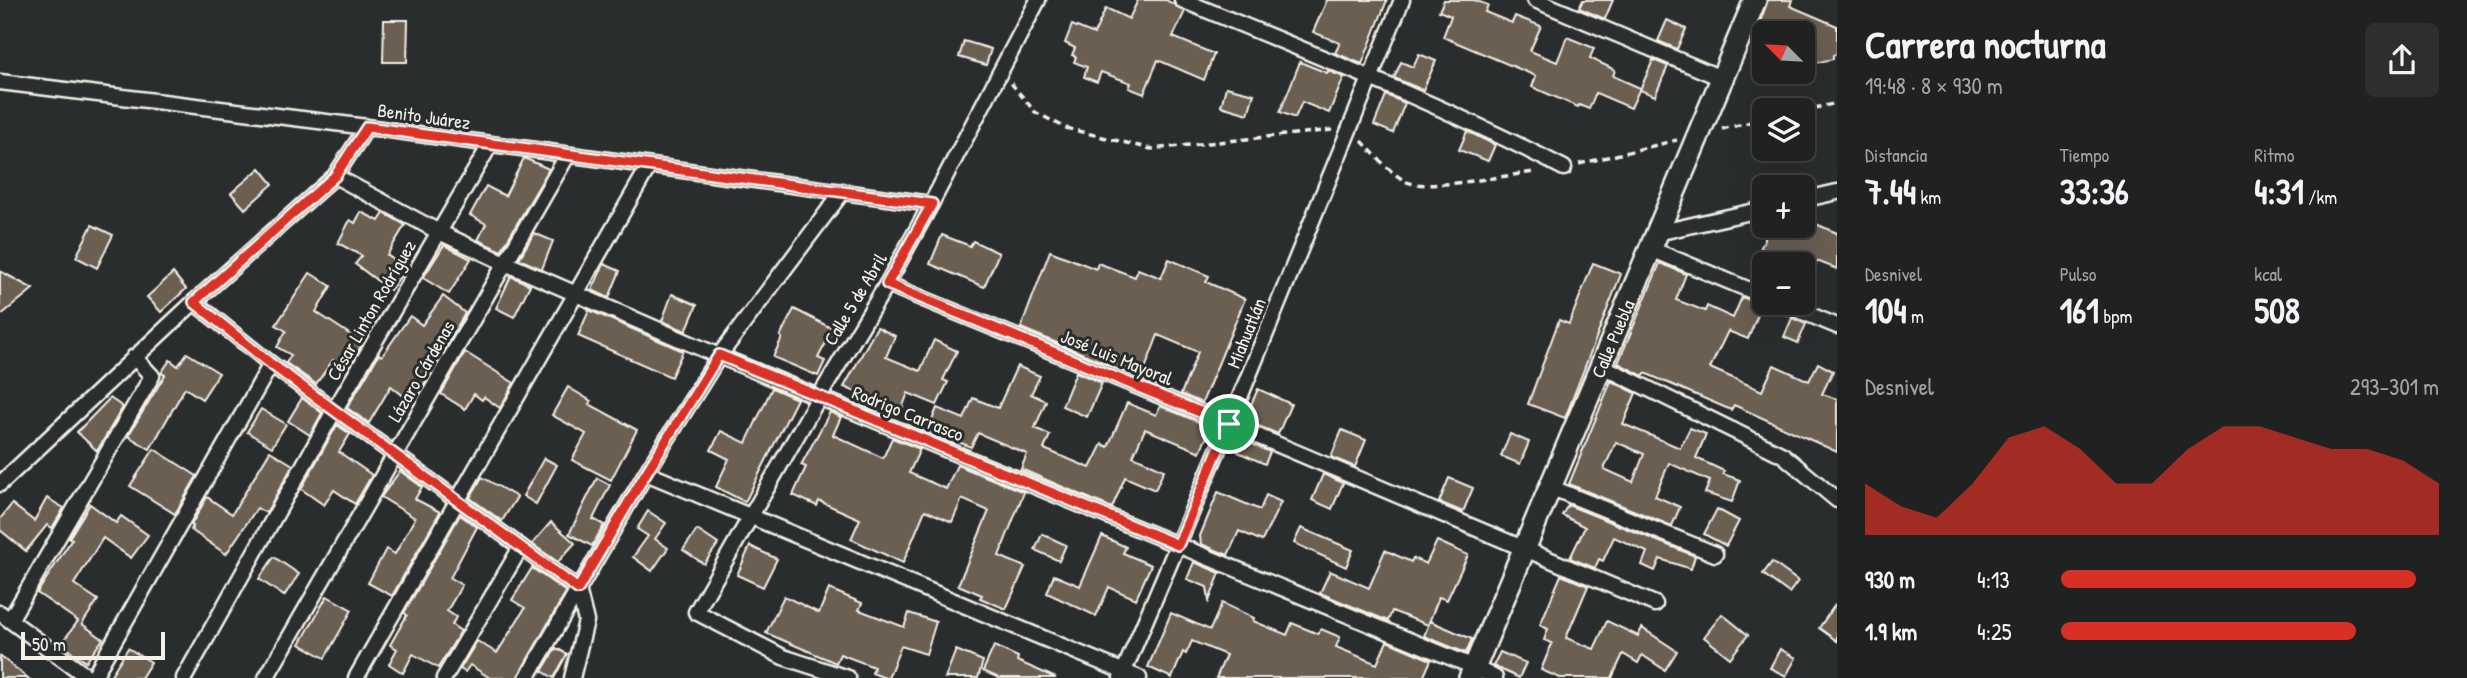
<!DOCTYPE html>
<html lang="es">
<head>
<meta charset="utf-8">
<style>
	body { margin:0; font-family:"Patrick Hand",sans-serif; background:#2d2f2f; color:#f1f3f6; height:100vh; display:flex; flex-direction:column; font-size:26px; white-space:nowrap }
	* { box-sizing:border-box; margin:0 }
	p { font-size:23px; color:#a2a4a5 }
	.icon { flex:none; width:38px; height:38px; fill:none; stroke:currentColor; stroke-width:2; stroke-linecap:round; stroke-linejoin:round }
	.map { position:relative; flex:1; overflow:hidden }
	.panel { display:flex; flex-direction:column; background:#202222; width:630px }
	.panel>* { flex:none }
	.needle { width:46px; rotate:294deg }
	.controls { position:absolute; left:1752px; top:21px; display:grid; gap:14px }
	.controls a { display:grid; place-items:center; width:63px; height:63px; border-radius:10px; background:#202222; box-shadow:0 7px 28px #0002,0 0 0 2px #3d3f40; font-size:35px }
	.scale { position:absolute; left:21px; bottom:18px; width:144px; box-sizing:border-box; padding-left:7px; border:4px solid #f4f1e8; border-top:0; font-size:19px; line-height:24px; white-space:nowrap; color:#f4f1e8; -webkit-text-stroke:5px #2a2d2e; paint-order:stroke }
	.pin { position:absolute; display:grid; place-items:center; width:60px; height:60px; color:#fff; margin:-30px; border:4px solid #fff; border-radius:50%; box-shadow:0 2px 7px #0007 }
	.round { display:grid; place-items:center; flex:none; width:74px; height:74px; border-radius:10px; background:#2d2f2f }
	.summary { display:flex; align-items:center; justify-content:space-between; height:119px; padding:0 28px }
	h1 { font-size:38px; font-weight:700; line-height:52px }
	.figures { display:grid; grid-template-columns:repeat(3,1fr); gap:10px; height:119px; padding:7px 28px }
	.figures div { display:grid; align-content:center }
	.figures b { font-size:35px; font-weight:700 }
	.figures small { font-size:19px; font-weight:400 }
	.figures p { font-size:19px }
	.chart { height:196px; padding:14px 28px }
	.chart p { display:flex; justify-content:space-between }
	.chart svg { width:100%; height:126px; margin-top:7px; fill:#d93025; opacity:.7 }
	ul { padding:0 28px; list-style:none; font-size:23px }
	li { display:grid; grid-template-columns:112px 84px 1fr; align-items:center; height:52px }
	li i { height:18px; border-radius:9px; background:#d93025 }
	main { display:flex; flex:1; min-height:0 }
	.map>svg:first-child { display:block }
</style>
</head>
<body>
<main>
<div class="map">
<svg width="1837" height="678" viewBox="0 0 1837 678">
	<rect width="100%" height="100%" fill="#2a2d2e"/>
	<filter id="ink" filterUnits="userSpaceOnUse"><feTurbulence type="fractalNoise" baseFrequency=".0143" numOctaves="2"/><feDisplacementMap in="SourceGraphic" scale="14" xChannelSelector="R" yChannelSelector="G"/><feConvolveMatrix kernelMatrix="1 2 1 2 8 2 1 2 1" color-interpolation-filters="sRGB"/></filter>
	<g filter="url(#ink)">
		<g fill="#6b5e51" stroke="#f4f1e8" stroke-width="2" fill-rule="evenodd">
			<polygon points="1138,0 1166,0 1185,11 1173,37 1214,54 1204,80 1158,60 1144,94 1129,88 1131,83 1101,72 1097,82 1084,77 1087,67 1074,62 1076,57 1072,55 1075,48 1065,43 1072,25 1094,34 1106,8 1129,19"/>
			<polygon points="1327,0 1387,0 1362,64 1335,53 1340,43 1313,32"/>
			<polygon points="1444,0 1474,0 1488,5 1485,12 1512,23 1515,16 1541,26 1530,51 1557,62 1567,37 1594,48 1590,58 1615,70 1613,76 1640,88 1631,108 1596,93 1589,109 1579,105 1578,107 1532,87 1536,76 1443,37 1451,16 1439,11"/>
			<polygon points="1583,0 1613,0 1605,19 1579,8"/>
			<polygon points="1768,0 1792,0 1790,6 1837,26 1837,54 1833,55 1833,59 1802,66 1802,33 1777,33 1759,25"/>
			<polygon points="384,20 408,20 407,62 383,62"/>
			<polygon points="1667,20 1686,29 1677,49 1658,41"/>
			<polygon points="964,41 991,49 986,65 959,57"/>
			<polygon points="1419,54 1436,61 1423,90 1394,78 1401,62 1413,67"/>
			<polygon points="1653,60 1668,66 1655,96 1640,90"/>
			<polygon points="1300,62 1327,73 1328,71 1344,77 1329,113 1302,102 1295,118 1280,112"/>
			<polygon points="1226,87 1254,94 1248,114 1221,106"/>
			<polygon points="1386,95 1405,103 1393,133 1374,125"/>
			<polygon points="1467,131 1495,145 1488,161 1459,150"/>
			<polygon points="524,158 549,169 501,251 478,240 486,224 470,215 486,186 505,196"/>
			<polygon points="260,168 273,184 245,209 231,193"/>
			<polygon points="361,212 379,221 384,213 405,225 387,255 406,269 390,290 355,264 362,256 338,243 350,220 355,223"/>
			<polygon points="1802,218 1837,233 1837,269 1817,261 1803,294 1802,264 1754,264 1770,226 1802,226"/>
			<polygon points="92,225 113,235 97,268 76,257"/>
			<polygon points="534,233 553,241 542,269 519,259"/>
			<polygon points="942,235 970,246 973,241 999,253 984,287 930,264"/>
			<polygon points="444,245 471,259 449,294 423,278"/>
			<polygon points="1050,251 1096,269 1098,263 1135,277 1138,269 1161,278 1169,259 1209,276 1206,282 1245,299 1202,403 1181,394 1198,352 1158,335 1143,374 1111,362 1110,365 1021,328"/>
			<polygon points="1593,263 1621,274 1565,418 1528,404 1559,320 1569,324"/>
			<polygon points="1660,263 1686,274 1676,300 1705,311 1707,306 1733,318 1742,297 1762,305 1748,339 1728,331 1710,368 1762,391 1774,365 1809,381 1818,363 1833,371 1822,394 1837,399 1837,452 1734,405 1731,410 1645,373 1643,376 1618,363"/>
			<polygon points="604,264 620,271 609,298 592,290"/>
			<polygon points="0,271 33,289 0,316"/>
			<polygon points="173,273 186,289 161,312 147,297"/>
			<polygon points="310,273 331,286 316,312 363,343 347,369 333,360 316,384 286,363 291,355 277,347 286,331 276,325"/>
			<polygon points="511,276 530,285 514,317 496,308"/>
			<polygon points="672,294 697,305 686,331 662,321"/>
			<polygon points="443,296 465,313 425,383 410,401 391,386 369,423 347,408 379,354 382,356 410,316 422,325"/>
			<polygon points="794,309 833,329 818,358 825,361 818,376 773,357 782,338 780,336"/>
			<polygon points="589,310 683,351 671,377 578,336"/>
			<polygon points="1792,318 1806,324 1798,343 1784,337"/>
			<polygon points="877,327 895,336 886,357 920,371 934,340 957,351 943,380 948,382 937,405 908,393 901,411 844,387"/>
			<polygon points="465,352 514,383 500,408 484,397 482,400 474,394 465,409 441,394"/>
			<polygon points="187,353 219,373 202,399 185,388 150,449 128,436 165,375 161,373 170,360 178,366"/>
			<polygon points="1017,366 1040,376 1031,394 1046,401 1035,428 1050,435 1044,449 1090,468 1102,444 1108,447 1127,403 1156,415 1160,406 1211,427 1200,452 1145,429 1133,456 1164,470 1155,490 1125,477 1112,508 1021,469 1027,454 978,433 971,447 928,430 937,408 964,419 973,398 998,408"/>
			<polygon points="1076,372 1102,383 1087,417 1062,406"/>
			<path d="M 1611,381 L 1636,393 L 1623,424 L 1680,448 L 1690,428 L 1706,434 L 1696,458 L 1724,471 L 1723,474 L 1740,480 L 1732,502 L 1705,493 L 1710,481 L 1669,463 L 1655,496 L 1680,507 L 1672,526 L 1569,484 ZM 1616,442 L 1644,454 L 1633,482 L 1604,469 Z"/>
			<polygon points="568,387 591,401 589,404 637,430 611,480 572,460 586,434 552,415"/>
			<polygon points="772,388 797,399 745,502 716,487 729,459 711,450 721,431 746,443"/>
			<polygon points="1258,389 1291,404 1278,434 1244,420"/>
			<polygon points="110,398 123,407 97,451 77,432"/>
			<polygon points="302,398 322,413 310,435 288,421"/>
			<polygon points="261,409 286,424 272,447 247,432"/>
			<polygon points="830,412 841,417 833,435 883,458 892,438 920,449 909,473 946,489 957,465 1024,492 999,556 1025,567 1006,609 980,598 982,595 958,585 989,511 962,499 952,522 925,510 903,563 851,539 860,519 819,501 817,506 793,495 806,467 801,465"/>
			<polygon points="337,425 350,434 339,452 372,475 355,504 334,490 324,505 301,489"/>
			<polygon points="1342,430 1366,440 1355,467 1331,457"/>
			<polygon points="1510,434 1529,442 1520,464 1501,456"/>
			<polygon points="1243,440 1270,452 1265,464 1238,452"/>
			<polygon points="154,449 197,476 175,514 130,486"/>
			<polygon points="270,451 293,465 266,513 257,508 226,554 191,530 193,526 191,525 207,497 232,514"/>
			<polygon points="544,458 557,465 536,504 523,496"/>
			<polygon points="400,471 422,487 415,499 440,512 392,596 368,583 386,549 395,554 415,518 381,497"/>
			<polygon points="1323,474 1343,483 1332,509 1312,500"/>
			<polygon points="482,477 517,497 502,521 470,498"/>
			<polygon points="597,478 610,485 593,519 604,525 592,546 569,534"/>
			<polygon points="1449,478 1473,488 1463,512 1439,502"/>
			<polygon points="1218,492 1260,510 1266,495 1281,502 1262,541 1239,531 1228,555 1201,544 1200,536"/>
			<polygon points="47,498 64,508 52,528 47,525 26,551 0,530 0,519 12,504 34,521"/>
			<polygon points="90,504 116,523 121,516 148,535 131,558 103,538 74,584 98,600 82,624 103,639 86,662 61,644 78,621 37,593 72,539 69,538"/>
			<polygon points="1568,505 1695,556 1691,569 1660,559 1655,571 1642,565 1647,552 1614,537 1603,561 1599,559 1595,568 1570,558 1585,527 1562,515"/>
			<polygon points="1717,509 1739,521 1726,546 1704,534"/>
			<polygon points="648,511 666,523 655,539 668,548 652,571 633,557 648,536 637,529"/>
			<polygon points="460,515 477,527 450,578 462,585 447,611 456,617 452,625 461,631 438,668 413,654 403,673 389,664 397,649 390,645 407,615 404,613"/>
			<polygon points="551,522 575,543 558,562 532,544"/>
			<polygon points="1301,528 1353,550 1346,567 1294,543"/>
			<polygon points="697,530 718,544 704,564 683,550"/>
			<polygon points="1042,534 1066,545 1059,561 1035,550"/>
			<polygon points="1102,536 1126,547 1123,553 1151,565 1136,599 1109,587 1096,616 1047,593 1054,575 1080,586"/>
			<polygon points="1437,541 1468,555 1447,600 1439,597 1428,625 1392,611 1388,621 1320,593 1330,571 1369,588 1385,550 1411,562 1413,558 1426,564"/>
			<polygon points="750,546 777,559 763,587 737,575"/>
			<polygon points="274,557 299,574 284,596 259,579"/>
			<polygon points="1194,562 1220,573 1209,601 1207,587 1187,579"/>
			<polygon points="1772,562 1798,581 1789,593 1763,574"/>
			<polygon points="532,568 566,592 517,678 490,678 470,665 465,672 460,669 477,641 497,653 525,608 512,600"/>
			<polygon points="1561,575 1588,586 1566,638 1594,649 1607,621 1638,636 1642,628 1677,651 1665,670 1642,655 1638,663 1623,654 1612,678 1560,678 1541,670 1552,643 1544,640 1548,629 1540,625"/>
			<polygon points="829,589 862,603 859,610 904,627 909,613 936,622 926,654 901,646 888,678 885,678 872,673 874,667 840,654 836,663 766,633 784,596 819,613"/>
			<polygon points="327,596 352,610 325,658 300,644"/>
			<polygon points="1837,602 1837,641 1819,628"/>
			<polygon points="1222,603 1254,618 1253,621 1287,635 1292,623 1318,634 1321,629 1340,637 1336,647 1377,664 1387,641 1431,660 1423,678 1216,678 1226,655 1192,641 1186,654 1183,652 1172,678 1148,667 1171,613 1210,630"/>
			<polygon points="1722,614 1748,635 1730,658 1704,637"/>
			<polygon points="1430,621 1472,639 1466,653 1424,636"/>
			<polygon points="994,646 1018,657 1017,661 1056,678 999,678 983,671"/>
			<polygon points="128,648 151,662 141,678 109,678"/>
			<polygon points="556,648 567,654 554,678 542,671"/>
			<polygon points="1780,649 1796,658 1786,676 1770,668"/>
			<polygon points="956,650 983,661 978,678 945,678"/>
			<polygon points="1500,652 1526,663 1519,678 1493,666"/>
			<polygon points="0,656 28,678 0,678"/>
		</g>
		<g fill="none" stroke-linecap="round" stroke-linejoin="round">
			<defs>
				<g id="street">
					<path d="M 1182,0 C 1310,53 1441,104 1564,168"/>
					<polyline points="1535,0 1721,78"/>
					<polyline points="0,82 367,127 931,204"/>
					<polyline points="335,176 439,232 505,263 719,356 1474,667 1495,678"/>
					<polyline points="1802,200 1837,192"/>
					<polyline points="1657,233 1764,209"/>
					<polyline points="1651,249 1764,296"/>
					<polyline points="887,284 1229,424 1655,604"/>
					<polyline points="194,302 271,364 578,589"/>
					<polyline points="1781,303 1837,326"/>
					<polyline points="1600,365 1783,455 1837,500"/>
					<polyline points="646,473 1139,678"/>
					<polyline points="0,484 194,302 335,176 367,127"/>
					<polyline points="1550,487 1715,554"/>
					<polyline points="0,613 89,678"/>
					<polyline points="10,620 152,376 134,357"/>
					<polyline points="93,678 271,364"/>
					<polyline points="184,678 334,411 490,145"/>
					<polyline points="266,678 567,156"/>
					<polyline points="356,678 649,166"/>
					<polyline points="444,678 521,547"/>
					<polyline points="527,678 646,473 719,356 843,191"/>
					<polyline points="572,678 586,621 578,589"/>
					<polyline points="848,678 783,657 696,612 819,397 887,284 931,204 1038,0"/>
					<polyline points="1121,678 1229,424 1402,0"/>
				</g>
				<g id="secondary">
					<path id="s1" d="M 1470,678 L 1755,0"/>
				</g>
			</defs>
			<use href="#street" stroke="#f4f1e8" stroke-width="19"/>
			<use href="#secondary" stroke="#f4f1e8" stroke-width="26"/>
			<g stroke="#f4f1e8" stroke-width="3.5" stroke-dasharray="7 5" stroke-linecap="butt">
				<polyline points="1011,83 1035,112 1066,128 1151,149 1332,130"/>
				<polyline points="1802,111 1837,103"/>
				<polyline points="1722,129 1764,119"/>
				<path d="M 1362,141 C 1375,155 1390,173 1407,182 C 1427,191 1508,175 1534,172"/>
				<polyline points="1579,164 1677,140"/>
			</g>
			<use href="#street" stroke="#2a2d2e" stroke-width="14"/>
			<use href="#secondary" stroke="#2a2d2e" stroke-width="21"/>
		</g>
	</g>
	<g fill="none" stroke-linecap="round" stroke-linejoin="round" filter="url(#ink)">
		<defs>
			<polygon id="route" points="367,127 932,204 887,284 1229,424 1178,545 719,355 646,473 578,589 271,364 194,302 335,176"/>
		</defs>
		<use href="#route" stroke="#fff" stroke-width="14"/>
		<use href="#route" stroke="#d93025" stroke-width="9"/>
	</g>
	<g text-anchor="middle" stroke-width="6" stroke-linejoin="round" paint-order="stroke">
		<g font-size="19" fill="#f4f1e8" stroke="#2a2d2e">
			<text transform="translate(424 116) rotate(8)" y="7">Benito Juárez</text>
			<text transform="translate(855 299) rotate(-59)" y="7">Calle 5 de Abril</text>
			<text transform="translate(371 310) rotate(-60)" y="7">César Linton Rodríguez</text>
			<text transform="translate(1246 333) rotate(-68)" y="7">Miahuatlán</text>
			<text dy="7" stroke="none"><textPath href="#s1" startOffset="368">Calle Puebla</textPath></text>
			<text transform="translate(1117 357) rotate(22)" y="7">José Luis Mayoral</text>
			<text transform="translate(421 371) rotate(-60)" y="7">Lázaro Cárdenas</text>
			<text transform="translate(908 413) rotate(22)" y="7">Rodrigo Carrasco</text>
		</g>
	</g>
</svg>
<div class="controls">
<a><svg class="needle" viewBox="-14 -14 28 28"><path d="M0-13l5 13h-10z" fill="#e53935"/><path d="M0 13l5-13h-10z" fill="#a2a4a5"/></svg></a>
<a><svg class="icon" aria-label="layers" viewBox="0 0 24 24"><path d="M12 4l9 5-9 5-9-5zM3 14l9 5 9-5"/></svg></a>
<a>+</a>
<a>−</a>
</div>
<div class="scale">50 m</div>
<div class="pin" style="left:1229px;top:424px;background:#1e9e55"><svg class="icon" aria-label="arrive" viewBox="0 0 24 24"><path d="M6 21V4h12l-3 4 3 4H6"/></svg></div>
</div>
<section class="panel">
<div class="summary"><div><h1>Carrera nocturna</h1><p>19:48 · 8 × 930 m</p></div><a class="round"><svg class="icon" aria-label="share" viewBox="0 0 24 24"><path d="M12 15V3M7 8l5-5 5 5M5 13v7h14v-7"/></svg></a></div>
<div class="figures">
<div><p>Distancia</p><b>7.44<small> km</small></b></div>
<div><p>Tiempo</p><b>33:36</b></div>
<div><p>Ritmo</p><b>4:31<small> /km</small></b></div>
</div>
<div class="figures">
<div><p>Desnivel</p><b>104<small> m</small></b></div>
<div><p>Pulso</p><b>161<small> bpm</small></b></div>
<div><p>kcal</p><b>508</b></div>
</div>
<div class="chart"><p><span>Desnivel</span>293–301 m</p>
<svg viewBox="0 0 160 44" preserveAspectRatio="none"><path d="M0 44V26L10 34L20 38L30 26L40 10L50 6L60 14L70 26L80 26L90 14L100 6L110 6L120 10L130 14L140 14L150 18L160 26V44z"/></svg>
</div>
<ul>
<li><b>930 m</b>4:13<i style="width:94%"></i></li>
<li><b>1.9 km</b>4:25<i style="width:78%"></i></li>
</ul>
</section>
</main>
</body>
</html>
